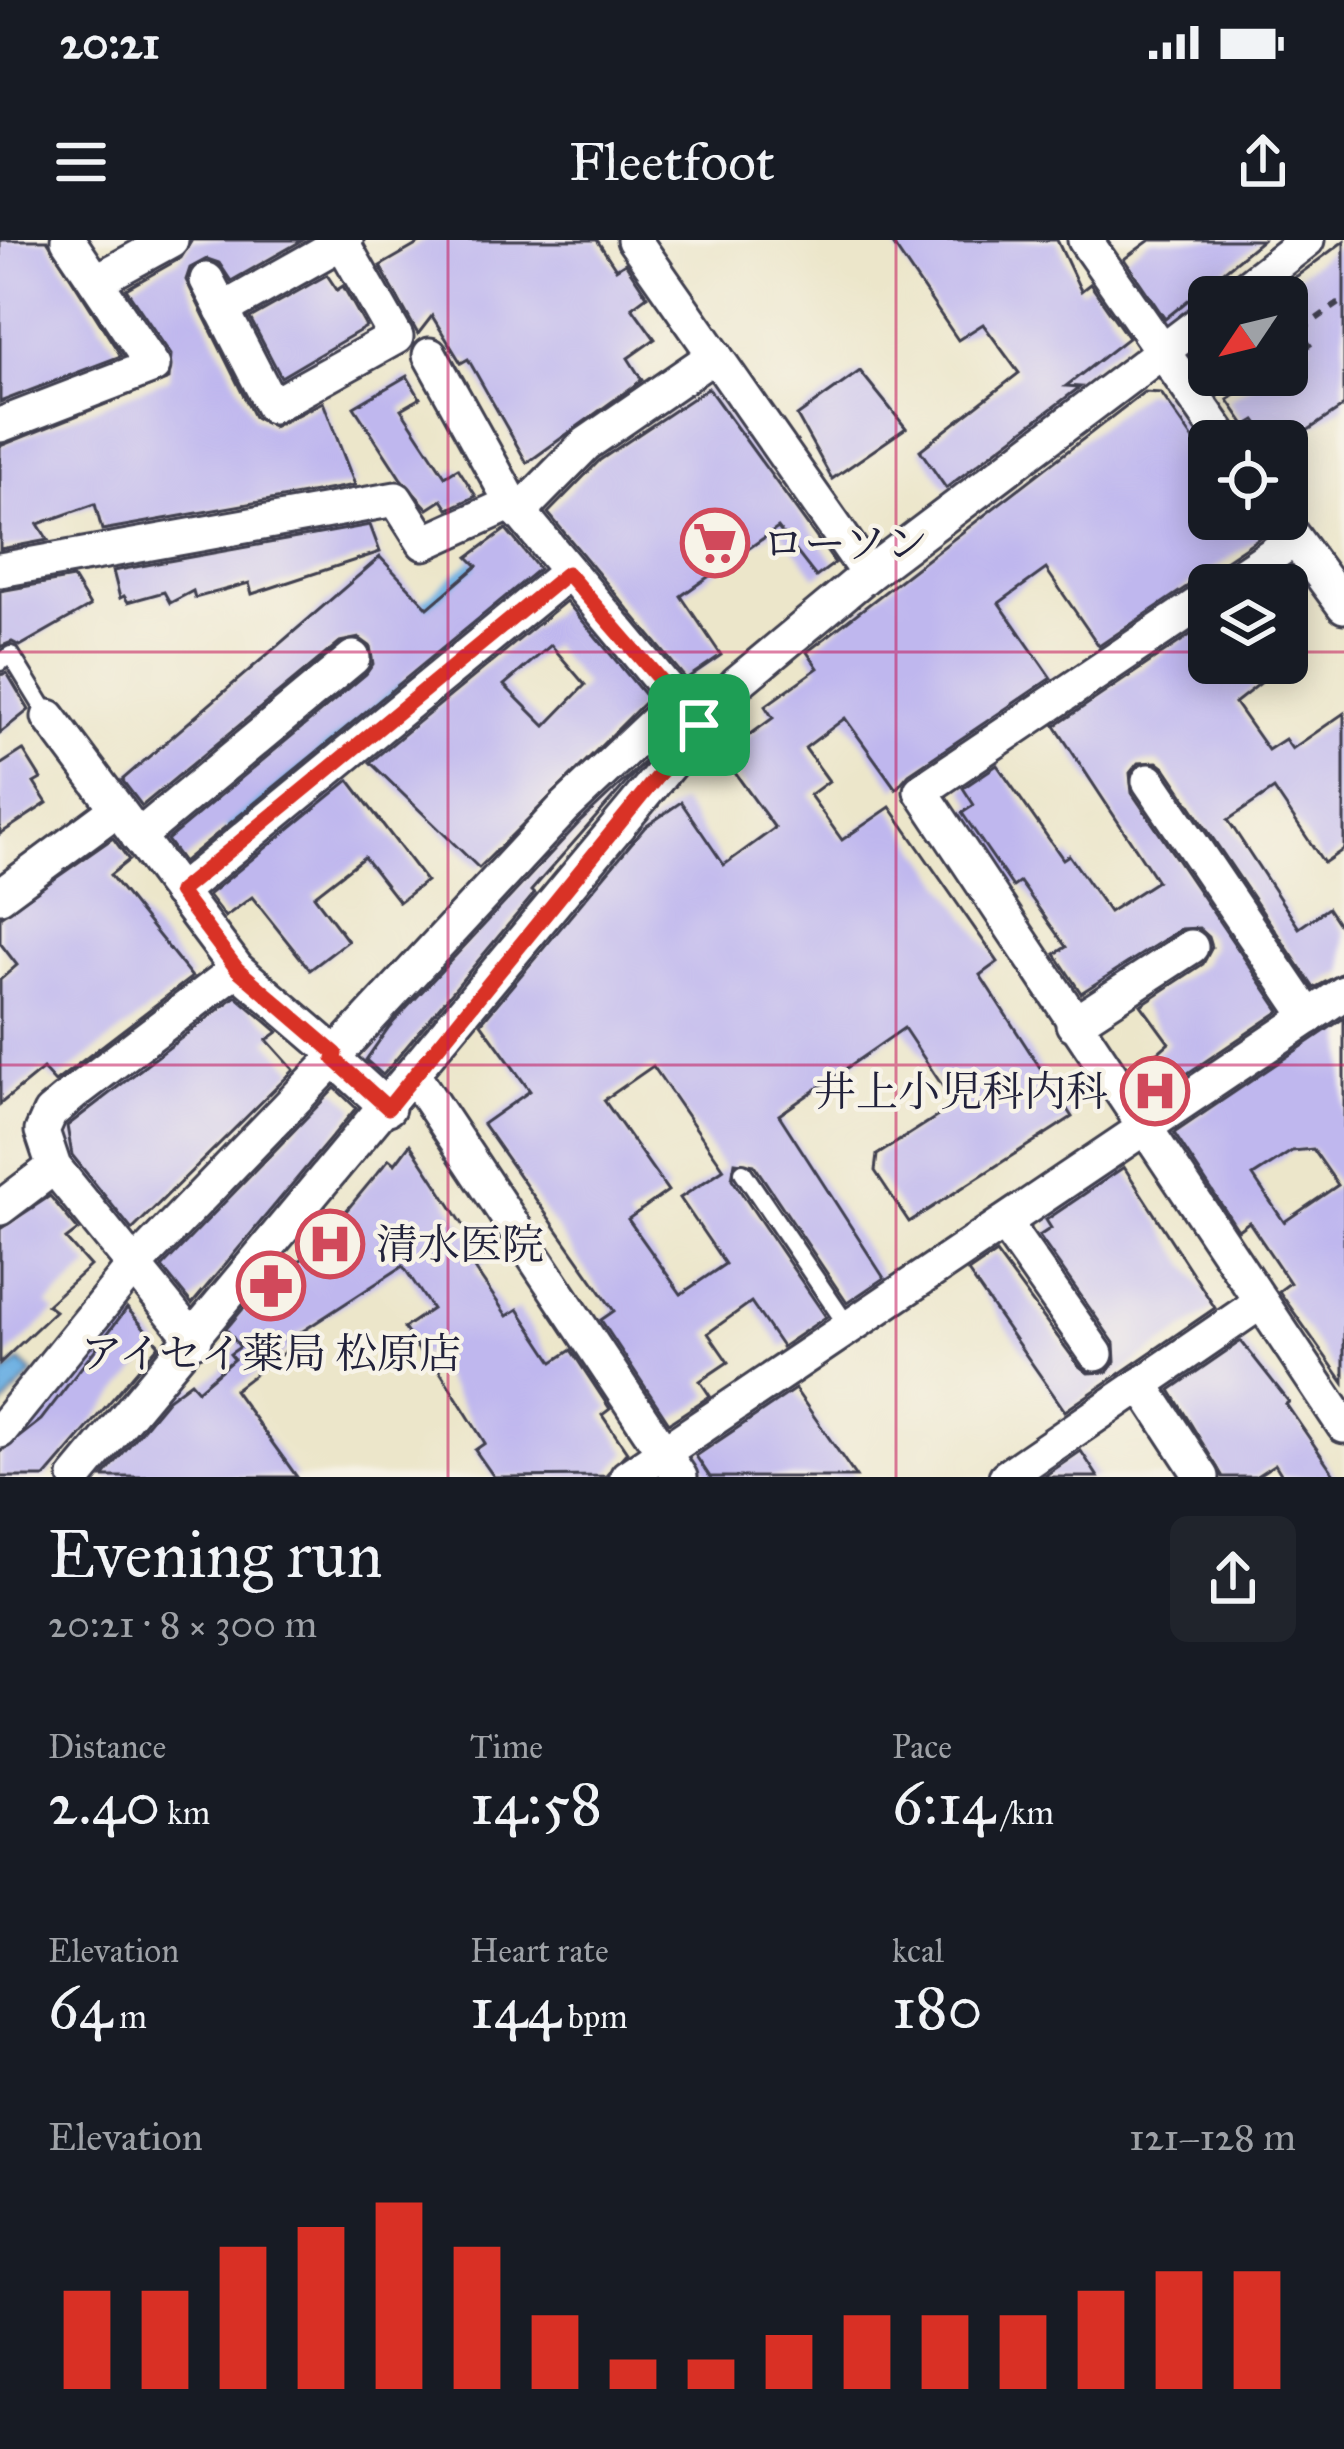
<!DOCTYPE html>
<html lang="en">
<head>
<meta charset="utf-8">
<style>
	body { margin:0; font-family:"IM FELL Great Primer","Noto Serif JP",serif; background:#20242c; color:#f1f3f6; height:100vh; display:flex; flex-direction:column; font-size:45px; white-space:nowrap }
	* { box-sizing:border-box; margin:0 }
	p { font-size:39px; color:#9ea1a6 }
	.icon { flex:none; width:66px; height:66px; fill:none; stroke:currentColor; stroke-width:2; stroke-linecap:round; stroke-linejoin:round }
	.map { position:relative; height:1237px; overflow:hidden }
	.side { display:flex; flex-direction:column; background:#171b24; flex:1 }
	.side>* { flex:none }
	.needle { width:78px; rotate:235deg }
	.tools { position:absolute; left:1188px; top:36px; display:grid; gap:24px }
	.tools a { display:grid; place-items:center; width:120px; height:120px; border-radius:18px; background:#171b24; box-shadow:0 6px 30px #0003; font-size:60px }
	.pin { position:absolute; display:grid; place-items:center; width:102px; height:102px; color:#fff; margin:-51px; border-radius:24px; box-shadow:0 6px 18px #0006 }
	.round { display:grid; place-items:center; flex:none; width:126px; height:126px; border-radius:18px; background:#20242c }
	.head { display:flex; align-items:center; justify-content:space-between; height:204px; padding:0 48px }
	h1 { font-size:66px; font-weight:600; line-height:90px }
	.figures { display:grid; grid-template-columns:repeat(3,1fr); gap:18px; height:204px; padding:12px 48px }
	.figures div { display:grid; align-content:center }
	.figures b { font-size:60px; font-weight:600 }
	.figures small { font-size:33px; font-weight:400 }
	.figures p { font-size:33px }
	.chart { height:336px; padding:24px 48px }
	.chart p { display:flex; justify-content:space-between }
	.chart svg { width:100%; height:216px; margin-top:12px; stroke:#d93025; stroke-width:6 }
	.status { display:flex; justify-content:space-between; align-items:center; height:84px; padding:0 60px; background:#171b24; direction:ltr }
	.status svg { height:33px; fill:currentColor }
	header { display:flex; justify-content:space-between; align-items:center; height:156px; padding:0 48px; background:#171b24; font-size:54px; font-weight:600 }
	.map>svg:first-child { display:block }
</style>
</head>
<body>
<div class="status"><b>20:21</b><svg viewBox="0 0 49 12"><path d="M0 12V9h3v3zM5 12V6h3v6zM10 12V3h3v9zM15 12V0h3v12zM26 1h20v11H26zM47 4h2v5h-2z"/></svg></div>
<header><svg class="icon" aria-label="menu" viewBox="0 0 24 24"><path d="M4 6h16M4 12h16M4 18h16"/></svg>Fleetfoot<svg class="icon" aria-label="share" viewBox="0 0 24 24"><path d="M12 15V3M7 8l5-5 5 5M5 13v7h14v-7"/></svg></header>
<div class="map">
<svg width="1344" height="1237" viewBox="0 0 1344 1237">
	<rect width="100%" height="100%" fill="#f7f3e8"/>
	<filter id="ink" filterUnits="userSpaceOnUse"><feTurbulence type="fractalNoise" baseFrequency=".00833" numOctaves="2"/><feDisplacementMap in="SourceGraphic" scale="24" xChannelSelector="R" yChannelSelector="G"/><feConvolveMatrix kernelMatrix="1 2 1 2 8 2 1 2 1" color-interpolation-filters="sRGB"/></filter>
	<filter id="wash" filterUnits="userSpaceOnUse"><feTurbulence type="fractalNoise" baseFrequency=".004" numOctaves="4" result="noise"/><feDisplacementMap in="SourceGraphic" scale="48" xChannelSelector="R" yChannelSelector="G"/><feGaussianBlur stdDeviation="2.7" result="paint"/><feColorMatrix in="noise" values="0 0 0 0 0 0 0 0 0 0 0 0 0 0 0 0 0 1.4 0 .05"/><feComposite in="paint" operator="in"/></filter>
	<g filter="url(#wash)">
		<rect width="100%" height="100%" fill="#ece6ca"/>
		<polygon fill="#6db0e2" stroke="#48698e" stroke-width="3" points="20,1121 33,1133 0,1170 0,1138"/>
		<g fill="none" stroke-linecap="round" stroke-linejoin="round">
			<g stroke="#6db0e2" stroke-width="10">
				<polyline points="415,373 483,316"/>
				<polyline points="231,588 400,447 392,436"/>
			</g>
		</g>
		<g id="blocks">
			<g fill="#bfb7ee" fill-rule="evenodd">
				<polygon points="0,0 47,0 121,116 0,162"/>
				<polygon points="192,0 303,0 231,41 219,23 207,19 190,28 186,40 254,177 273,187 323,162 355,245 102,290 95,264 38,284 48,300 0,309 0,206 169,139 171,115 126,49 181,18"/>
				<polygon points="425,0 597,0 616,29 625,23 647,56 632,67 655,99 628,118 642,140 527,223 468,119 461,123 432,76 418,94 380,26"/>
				<polygon points="890,0 1057,0 1081,51 1090,44 1128,98 1066,146 1080,147 946,248 920,210 1019,133 983,84 958,100"/>
				<polygon points="1150,0 1262,0 1165,79 1124,19"/>
				<polygon points="1344,1 1344,166 1292,201 1271,201 1256,180 1246,186 1228,160 1266,135 1287,135 1287,121 1311,105 1287,72 1287,57 1274,53"/>
				<polygon points="327,35 337,50 343,46 366,87 281,137 250,78"/>
				<polygon points="860,131 906,188 832,239 797,176"/>
				<polygon points="407,136 420,158 401,169 445,236 458,228 476,256 448,269 442,260 428,269 401,239 354,167"/>
				<polygon points="708,148 835,323 816,337 778,288 681,356 721,415 686,439 548,273 600,220"/>
				<path d="M 1144,152 L 1161,153 L 1209,222 L 1209,279 L 1254,279 L 1265,294 L 1099,406 L 1046,329 L 999,363 L 1051,438 L 909,534 L 896,549 L 845,478 L 805,508 L 829,541 L 810,555 L 842,600 L 890,567 L 998,722 L 980,735 L 1072,877 L 909,982 L 875,931 L 877,915 L 955,865 L 904,788 L 779,875 L 884,1038 L 847,1063 L 754,925 L 735,922 L 732,939 L 826,1077 L 782,1107 L 751,1062 L 708,1093 L 728,1122 L 700,1141 L 710,1156 L 669,1183 L 601,1080 L 614,1071 L 483,884 L 530,851 L 481,783 L 645,587 L 681,562 L 724,625 L 775,588 L 722,515 L 773,478 L 765,466 L 818,428 L 807,412 ZM 653,826 L 724,929 L 680,958 L 725,1024 L 681,1054 L 628,979 L 668,951 L 604,860 Z"/>
				<polygon points="370,285 380,312 252,354 249,343 195,358 193,351 170,363 164,352 128,362 124,356 120,358 113,331"/>
				<polygon points="506,289 539,329 183,622 167,600 366,434 373,424 370,406 359,398 340,402 142,566 122,540 380,317 428,368 477,326 468,317"/>
				<polygon points="73,338 90,366 20,406 12,402 0,407 0,351"/>
				<path d="M 566,361 L 648,459 L 479,628 L 370,522 ZM 551,405 L 585,445 L 545,486 L 504,445 Z"/>
				<polygon points="1196,391 1209,411 1209,423 1286,423 1235,463 1268,510 1285,499 1292,509 1344,473 1344,609 1324,623 1274,549 1228,580 1299,688 1328,668 1344,692 1344,732 1314,748 1166,529 1157,522 1138,523 1130,533 1132,553 1280,771 1151,858 1134,833 1169,803 1141,765 1203,724 1212,707 1209,697 1199,688 1181,689 1081,753 1055,714 1066,707 1020,642 1013,647 962,573 974,565 963,548 997,525 1063,619 1069,615 1109,672 1157,641 1055,486"/>
				<polygon points="7,433 29,470 0,493 0,435"/>
				<polygon points="23,510 41,539 34,543 47,563 0,594 0,525"/>
				<polygon points="647,519 531,651 534,654 383,835 366,820 389,787 579,583"/>
				<polygon points="349,540 426,641 399,662 364,617 314,656 348,701 310,730 252,657 225,677 208,655"/>
				<polygon points="113,598 129,620 110,635 192,737 55,842 43,829 0,864 0,740 17,725 0,703 0,677"/>
				<polygon points="236,756 278,792 267,800 294,830 132,990 72,915 67,886"/>
				<path d="M 1344,778 L 1344,1143 L 1279,1051 L 1290,1043 L 1249,982 L 1238,990 L 1174,893 ZM 1313,909 L 1338,945 L 1284,982 L 1253,936 L 1292,911 Z"/>
				<polygon points="335,848 356,868 192,1064 162,1027"/>
				<polygon points="410,904 487,1021 475,1029 507,1076 518,1069 553,1122 571,1110 610,1169 602,1175 627,1212 606,1236 494,1237 475,1210 485,1203 427,1111 422,1115 404,1088 432,1069 403,1026 286,1102 290,1108 234,1150 297,1237 103,1237 168,1159 191,1142 198,1150 234,1119 230,1114 240,1107 226,1089 284,1020 289,1028 348,987 341,977 389,919 395,924"/>
				<polygon points="1124,927 1215,1068 1065,1171 968,1032 996,1013 1079,1126 1088,1133 1107,1132 1115,1122 1114,1103 1039,996 1051,988 1046,980"/>
				<polygon points="50,956 78,990 66,999 90,1026 47,1065 55,1071 0,1123 0,989"/>
				<polygon points="127,1068 159,1105 45,1237 0,1237 0,1212 41,1180"/>
				<polygon points="1241,1101 1289,1162 1286,1164 1336,1237 1283,1237 1275,1224 1255,1237 1223,1237 1170,1150"/>
				<polygon points="795,1149 856,1237 710,1237 696,1216"/>
				<polygon points="1081,1211 1098,1237 1043,1237"/>
			</g>
		</g>
	</g>
	<g filter="url(#ink)">
		<use href="#blocks" fill-opacity="0" stroke="#403f50" stroke-width="3"/>
		<g fill="none" stroke-linecap="round" stroke-linejoin="round">
			<defs>
				<g id="service">
					<polyline points="0,422 11,415 49,477"/>
					<polyline points="743,932 849,1088"/>
				</g>
				<g id="minor">
					<polyline points="634,0 868,334"/>
					<polyline points="1085,0 1225,201"/>
					<polyline points="207,40 272,166 396,97 342,2"/>
					<polyline points="96,41 171,0"/>
					<polyline points="1234,57 1307,0"/>
					<polyline points="222,70 346,0"/>
					<polyline points="430,115 512,263 689,475"/>
					<polyline points="0,185 153,126 68,0"/>
					<polyline points="519,272 586,204 715,115"/>
					<polyline points="1280,279 1344,366"/>
					<polyline points="0,330 396,259 424,303 512,263"/>
					<polyline points="1227,345 1294,300"/>
					<polyline points="1209,357 921,551 1344,1186"/>
					<polyline points="49,477 237,729 336,814 334,819 388,868"/>
					<polyline points="1149,541 1309,777"/>
					<polyline points="138,597 353,418"/>
					<polyline points="179,652 567,333"/>
					<polyline points="0,656 117,569"/>
					<polyline points="1073,784 1191,707"/>
					<polyline points="336,814 564,568 675,463"/>
					<polyline points="414,836 680,1237"/>
					<polyline points="0,968 54,927"/>
					<polyline points="1004,983 1096,1114"/>
					<polyline points="194,1100 54,927 42,891 50,873 73,854 237,729"/>
					<polyline points="1141,1144 1202,1237"/>
					<polyline points="0,1191 132,1028 334,819"/>
					<polyline points="76,1237 737,443 868,334 1209,76"/>
					<polyline points="627,1237 1344,753"/>
					<polyline points="1006,1237 1261,1062"/>
				</g>
			</defs>
			<use href="#service" stroke="#403f50" stroke-width="22"/>
			<use href="#minor" stroke="#403f50" stroke-width="39"/>
			<polyline stroke="#403f50" stroke-width="6" stroke-dasharray="9 9" stroke-linecap="butt" points="1287,99 1344,60"/>
			<use href="#service" stroke="#fff" stroke-width="16"/>
			<use href="#minor" stroke="#fff" stroke-width="33"/>
		</g>
	</g>
	<g fill="none" stroke-linecap="round" stroke-linejoin="round" filter="url(#ink)">
		<defs>
			<polygon id="route" points="567,333 699,485 388,868 334,819 336,814 237,729 179,652"/>
		</defs>
		<use href="#route" stroke="#fff" stroke-width="24"/>
		<use href="#route" stroke="#d93025" stroke-width="15"/>
	</g>
	<path fill="none" stroke="#c2185b" stroke-width="3" stroke-opacity="0.55" d="M 448,0 L 448,1237M 896,0 L 896,1237M 0,412 L 1209,412M 1287,412 L 1344,412M 0,825 L 1344,825"/>
	<defs>
		<symbol id="supermarket-ring" viewBox="-11 -11 22 22"><circle r="9.5" fill="#f7f3e8" stroke="#d1495b" stroke-width="1.5"/><path d="M-6-5.5h2.5l.6 2H6L4.5 2H-2.5L-4.4-4H-6ZM-1.5 3.2a1.3 1.3 0 1 0 .1 0ZM3 3.2a1.3 1.3 0 1 0 .1 0Z" fill="#d1495b"/></symbol>
		<symbol id="hospital-ring" viewBox="-11 -11 22 22"><circle r="9.5" fill="#f7f3e8" stroke="#d1495b" stroke-width="1.5"/><path d="M-5-5h3v3.5h4V-5h3V5h-3V1.5h-4V5h-3Z" fill="#d1495b"/></symbol>
		<symbol id="pharmacy-ring" viewBox="-11 -11 22 22"><circle r="9.5" fill="#f7f3e8" stroke="#d1495b" stroke-width="1.5"/><path d="M-2-6h4v4h4v4h-4v4h-4v-4h-4v-4h4Z" fill="#d1495b"/></symbol>
	</defs>
	<g fill-rule="evenodd">
		<use href="#supermarket-ring" x="677" y="265" width="76" height="76"/>
		<use href="#hospital-ring" x="1117" y="813" width="76" height="76"/>
		<use href="#hospital-ring" x="292" y="966" width="76" height="76"/>
		<use href="#pharmacy-ring" x="233" y="1008" width="76" height="76"/>
	</g>
	<g text-anchor="middle" stroke-width="9" stroke-linejoin="round" paint-order="stroke">
		<g font-size="42" fill="#22223b" stroke="#f7f3e8" text-anchor="start">
			<text x="762" y="318">ローソン</text>
			<text x="1108" y="866" text-anchor="end">井上小児科内科</text>
			<text x="376" y="1019">清水医院</text>
			<text x="271" y="1128" text-anchor="middle">アイセイ薬局 松原店</text>
		</g>
	</g>
</svg>
<div class="tools">
<a><svg class="needle" viewBox="-14 -14 28 28"><path d="M0-13l5 13h-10z" fill="#e53935"/><path d="M0 13l5-13h-10z" fill="#9ea1a6"/></svg></a>
<a><svg class="icon" aria-label="locate" viewBox="0 0 24 24"><circle cx="12" cy="12" r="6"/><path d="M12 2v4M12 18v4M2 12h4M18 12h4"/></svg></a>
<a><svg class="icon" aria-label="layers" viewBox="0 0 24 24"><path d="M12 4l9 5-9 5-9-5zM3 14l9 5 9-5"/></svg></a>
</div>
<div class="pin" style="left:699px;top:485px;background:#1e9e55"><svg class="icon" aria-label="arrive" viewBox="0 0 24 24"><path d="M6 21V4h12l-3 4 3 4H6"/></svg></div>
</div>
<section class="side">
<div class="head"><div><h1>Evening run</h1><p>20:21 · 8 × 300 m</p></div><a class="round"><svg class="icon" aria-label="share" viewBox="0 0 24 24"><path d="M12 15V3M7 8l5-5 5 5M5 13v7h14v-7"/></svg></a></div>
<div class="figures">
<div><p>Distance</p><b>2.40<small> km</small></b></div>
<div><p>Time</p><b>14:58</b></div>
<div><p>Pace</p><b>6:14<small> /km</small></b></div>
</div>
<div class="figures">
<div><p>Elevation</p><b>64<small> m</small></b></div>
<div><p>Heart rate</p><b>144<small> bpm</small></b></div>
<div><p>kcal</p><b>180</b></div>
</div>
<div class="chart"><p><span>Elevation</span>121–128 m</p>
<svg viewBox="0 0 160 44" preserveAspectRatio="none"><path d="M5 44V24M15 44V24M25 44V15M35 44V11M45 44V6M55 44V15M65 44V29M75 44V38M85 44V38M95 44V33M105 44V29M115 44V29M125 44V29M135 44V24M145 44V20M155 44V20"/></svg>
</div>
</section>
</body>
</html>
